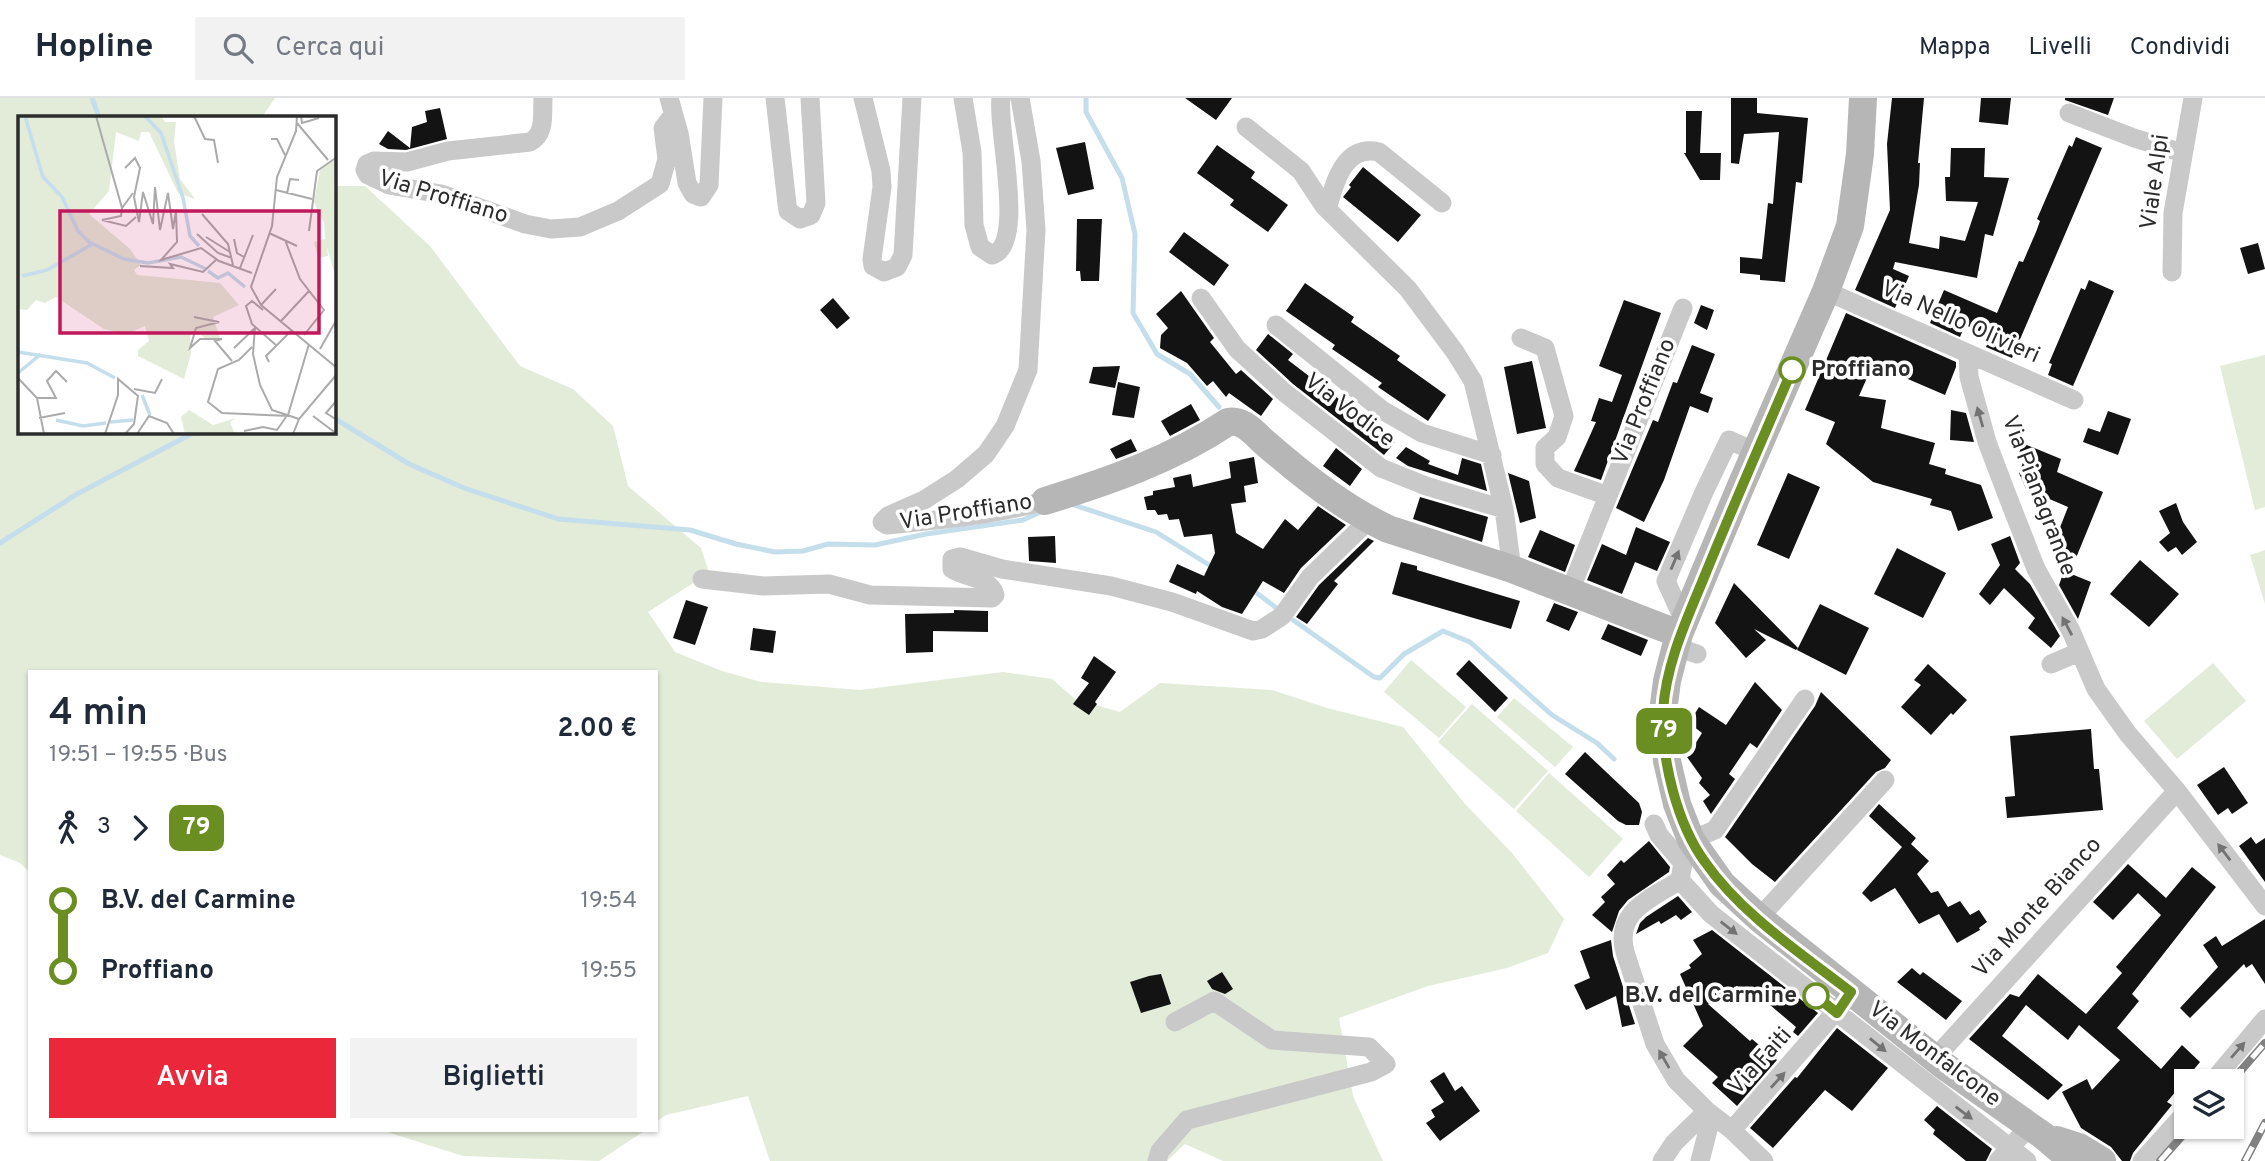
<!DOCTYPE html>
<html lang="it">
<head>
<meta charset="utf-8">
<style>
  :root { --surface:#fff; --page:#f2f2f3; --text:#1f2937; --muted:#747a83; --line:#e0e1e3; --accent:#eb273b }
  body { margin:0; font-family:Overpass,sans-serif; background:var(--page); color:var(--text); height:100vh; display:flex; flex-direction:column; font-size:26px; white-space:nowrap }
  * { box-sizing:border-box; margin:0 }
  p { font-size:23px; color:var(--muted) }
  .icon { flex:none; width:38px; height:38px; fill:none; stroke:currentColor; stroke-width:2; stroke-linecap:round; stroke-linejoin:round }
  .map { position:relative; flex:1; overflow:hidden }
  .side { position:absolute; left:28px; top:572px; width:630px; height:462px; display:flex; flex-direction:column; background:var(--surface); border-radius:0px; box-shadow:0 2px 5px #0004 }
  .side>* { flex:none }
  .badge { padding:0 14px; border-radius:10px; font-size:24px; line-height:46px }
  .controls { position:absolute; left:2174px; top:971px; display:grid; gap:14px }
  .controls a { display:grid; place-items:center; width:70px; height:70px; border-radius:0px; background:var(--surface); box-shadow:0 2px 5px #0004; font-size:35px }
  .map>.badge { position:absolute; translate:-50% -50%; box-shadow:0 0 0 4px #fff }
  .legs { display:flex; align-items:center; gap:10px; height:77px; padding:0 21px; font-size:23px }
  .legs p { margin-inline-start:auto }
  .overview { display:flex; align-items:center; justify-content:space-between; height:119px; padding:0 21px }
  h1 { font-size:38px; font-weight:600; line-height:52px }
  .action { display:flex; gap:14px; margin-top:auto; padding:14px 21px }
  .action a { flex:1; height:80px; border-radius:0px; background:var(--accent); color:#fff; font-size:28px; font-weight:600; line-height:80px; text-align:center }
  .action a+a { background:var(--page); color:var(--text) }
  ul { padding:0 21px; list-style:none }
  li { display:flex; align-items:center; gap:24px; height:70px; font-size:26px }
  li i { display:grid; place-items:center; width:10px; height:100%; margin:0 9px; background:currentColor }
  li i::after { content:''; width:18px; height:18px; margin:-9px; border:5px solid; border-radius:50%; background:var(--surface) }
  li p { margin-inline-start:auto }
  li:first-child i { background:linear-gradient(#0000 50%,currentColor 0) }
  li:last-child i { background:linear-gradient(currentColor 50%,#0000 0) }
  header { display:flex; align-items:center; gap:42px; box-sizing:border-box; height:98px; padding:0 35px; background:var(--surface); border-bottom:2px solid var(--line) }
  header strong { font-size:33px }
  nav { display:flex; gap:38px; margin-inline-start:auto; font-size:24px }
  .search { width:490px; height:63px; background:var(--page); display:flex; align-items:center; gap:18px; box-sizing:border-box; padding:0 24px; border-radius:0px; color:var(--muted); font-size:26px }
  .map>svg:first-child { display:block }
</style>
</head>
<body>
<header>
<strong>Hopline</strong>
<div class="search"><svg class="icon" aria-label="search" viewBox="0 0 24 24"><circle cx="10" cy="10" r="6"/><path d="M15 15l6 6"/></svg>Cerca qui</div>
<nav><a>Mappa</a><a>Livelli</a><a>Condividi</a></nav>
</header>
<div class="map">
<svg width="2265" height="1063" viewBox="0 0 2265 1063">
  <rect width="100%" height="100%" fill="#fff"/>
  <path fill="#e3ebd9" d="M0,0H275L262,19H19V334H334V88H365L430,148L520,268L573,291L613,328L628,388L701,450L709,475L648,514L675,554L722,573L761,584L860,592L1003,574L1052,581L1075,601L1120,614L1160,585L1272,592L1327,610L1403,629L1465,706L1512,755L1564,821L1548,855L1507,870L1428,888L1339,920L1353,998L1383,1063H1223L1185,1046L1167,1063H770L748,998L666,1017L656,1024V574H30V774L20,765L0,757Z
    M2265,257V409L2255,412L2220,268Z
    M2265,452V506L2250,457Z
    M1411,562L1466,609L1439,640L1384,594Z
    M2213,565L2246,603L2177,661L2144,623Z
    M1514,600L1573,649L1555,669L1497,619Z
    M1472,606L1548,673L1514,711L1438,644Z
    M1549,675L1623,741L1589,779L1516,713Z
    M384,1033H644L599,1063L463,1058Z"/>
  <g fill="none" stroke-linecap="round" stroke-linejoin="round">
    <path stroke="#c4deec" stroke-width="5" d="M92,0L99,19
      M1086,0V14L1122,80L1135,136L1133,215L1157,256L1190,276L1219,309
      M334,320L409,366L464,390L558,421L690,432L736,446L775,454L803,453L828,446L875,447L926,436L1023,422L1045,412
      M1071,406L1156,434L1214,470
      M0,445L77,396L195,334
      M1250,490L1279,512
      M1293,522L1374,579L1380,580L1404,556L1443,533L1470,544L1552,617L1597,645L1614,661"/>
  </g>
  <path fill="#131313" d="M1185,0H1232L1216,22Z
    M1731,0H1757V15L1808,20L1802,85L1796,84L1785,184L1760,182V177L1740,175V159L1762,161L1768,105L1773,106L1779,34L1744,36L1739,66L1731,65Z
    M1892,0H1924L1918,65H1920L1919,87L1909,145L1939,151L1940,138L1965,143L1978,104L1946,103L1945,79H1950L1951,50H1985L1984,79L2009,80L1993,138L1985,136L1977,180L1895,164L1893,171L1909,178L1895,210L1855,192L1890,112L1887,46Z
    M1981,0H2011L2008,27L1979,24Z
    M2065,0H2114L2108,17L2065,2Z
    M440,10L447,41L406,52L388,51L379,46L388,33L410,50L412,29L427,24L425,13Z
    M1686,13H1702L1700,55H1721L1720,82H1700L1684,55H1686Z
    M2076,39L2102,50L2012,260L1986,249L1991,238L1965,227L1960,239L1930,225L1944,192L1997,215L2019,163L2023,164L2036,134L2040,123L2037,121L2069,47L2072,49Z
    M1085,44L1094,91L1068,97L1056,50Z
    M1217,47L1255,74L1251,80L1288,107L1268,134L1230,107L1234,102L1197,75Z
    M1363,69L1421,117L1398,144L1343,99L1351,89L1349,87Z
    M1077,121H1102L1099,183H1081L1080,173H1076Z
    M1184,134L1229,167L1214,188L1169,154Z
    M2258,145L2265,171L2248,176L2240,150Z
    M2089,182L2114,193L2073,288L2048,277L2052,266L2049,265L2081,190L2085,192Z
    M1305,185L1354,219L1351,224L1400,258L1397,262L1446,297L1428,323L1378,289L1382,285L1332,251L1335,247L1286,213Z
    M1181,193L1214,240L1210,244L1236,276L1241,272L1273,301L1261,318L1229,295L1226,299L1213,283L1207,288L1187,265L1160,250L1161,237L1168,230L1156,216Z
    M833,200L850,220L837,231L820,212Z
    M1624,202L1661,215L1601,382L1574,373L1596,324L1591,323L1599,300L1612,304L1622,277L1599,268Z
    M1701,207L1714,212L1707,232L1694,225Z
    M1846,215L1956,264V269L1945,297L1873,266L1859,298L1886,302L1881,330L1935,345L1929,366L1946,371L1945,376L1981,387L1993,420L1958,433L1951,413L1930,407L1932,401L1873,384L1826,346L1835,324L1805,312Z
    M1268,236L1293,256L1288,262L1395,344L1384,357L1293,286L1256,252Z
    M1692,247L1715,256L1700,295L1713,300L1708,315L1690,308L1664,382L1644,424L1616,410L1653,322L1658,324L1673,284L1677,285Z
    M1532,263L1546,330L1517,336L1504,269Z
    M1120,268L1115,290L1089,285L1093,269Z
    M1118,284L1140,289L1134,320L1112,317Z
    M1191,306L1200,322L1170,338L1161,323Z
    M1951,312L1966,315L1974,344L1950,342Z
    M2108,313L2131,321L2118,357L2083,344L2088,330L2100,334Z
    M1131,341L1137,353L1116,361L1110,351Z
    M2022,345L2061,361L2057,374L2103,394L2076,460L2052,450L2068,409L2026,391L2019,375L2024,362L2018,359Z
    M1406,349L1430,363L1428,366L1458,377L1462,360L1481,366L1487,393L1408,368L1396,360Z
    M1336,350L1362,371L1350,388L1323,368Z
    M1254,359L1258,385L1244,388L1246,404L1231,406L1236,435L1263,451L1285,421L1298,432L1318,408L1346,427L1301,470L1284,495L1263,483L1242,516L1222,509L1197,493L1196,496L1169,484L1177,466L1204,478L1215,455L1212,436L1184,439L1179,421L1169,422L1167,416L1158,417L1155,412H1147L1144,399L1153,397V393L1175,389L1173,380L1191,376L1193,389L1231,380L1229,364Z
    M1508,375L1529,383L1536,420L1520,425Z
    M1788,375L1820,389L1789,461L1757,447Z
    M1420,399L1488,419L1482,444L1413,421Z
    M2176,405L2183,424L2197,444L2182,457L2176,449L2168,454L2159,444L2170,435L2159,413Z
    M1636,429L1670,444L1657,473L1635,464L1622,496L1587,482L1602,446L1626,457Z
    M1540,432L1575,447L1565,474L1528,459Z
    M1055,438L1056,465L1029,463L1028,439Z
    M2010,438L2020,465L2015,471L2030,486L2060,538L2051,550L2028,530L2035,520L2004,490L1990,507L1979,496L2000,467L1991,446Z
    M1368,440L1374,443L1334,483L1338,486L1307,526L1296,519L1319,487Z
    M1897,450L1946,475L1923,520L1874,496Z
    M2140,462L2179,496L2149,529L2110,496Z
    M1401,464L1417,468V472L1520,503L1511,531L1392,496Z
    M2064,473L2091,484L2078,521L2059,487Z
    M1734,485L1798,550L1796,552L1754,531L1766,542L1746,560L1715,525Z
    M686,502L708,509L695,547L673,540Z
    M1554,505L1578,514L1569,533L1546,523Z
    M1820,506L1869,530L1846,577L1797,552Z
    M954,512L988,513V534L933,533V554L906,555L905,516L954,515Z
    M1608,526L1648,542L1641,558L1601,541Z
    M753,530L776,533L773,555L750,552Z
    M1094,558L1116,574L1095,604L1097,606L1089,617L1073,606L1089,585L1081,580Z
    M1469,562L1508,600L1495,614L1456,576Z
    M1928,566L1967,602L1953,617L1951,615L1931,637L1901,609L1921,587L1914,582Z
    M1755,584L1782,612L1757,650L1750,645L1729,676L1735,681L1711,716L1703,703L1710,697L1699,685L1702,680L1687,659L1702,635L1689,625L1699,609L1726,627Z
    M1821,594L1891,662L1885,670L1876,674L1775,784L1752,766L1725,739L1815,608Z
    M2091,631L2094,671H2099L2103,712L2007,720L2005,699L2015,698L2010,638Z
    M1585,654L1639,705L1642,714L1639,727H1626L1618,723L1565,676Z
    M2224,669L2248,705L2232,716L2228,710L2218,717L2197,687Z
    M1879,706L1916,740L1911,746L1929,763L1917,776L1931,795L1938,793L1948,809L1960,803L1970,817L1979,812L1987,824L1979,830L1980,832L1957,845L1939,816L1919,826L1895,790L1871,804L1862,795L1902,749L1869,718Z
    M2251,739L2256,746L2265,740V784L2239,748Z
    M1649,743L1670,769L1669,774L1628,802L1619,813L1612,834L1592,817L1605,804L1601,799L1615,786L1607,777L1621,762L1624,765Z
    M2128,766L2166,800L2192,769L2216,789L2132,896L2139,903L2117,930L2161,971L2182,947L2200,964L2167,1004L2172,1007L2133,1055L2130,1063H2122L2111,1049L2081,1030L2062,994L2087,981L2092,992L2120,962L2079,927L2068,942L2026,907L2002,938L2063,987L2048,1002L1969,941L2010,896L2019,899L2038,876L2086,916L2122,875L2116,869L2161,817L2138,795L2113,822L2093,804Z
    M1678,798L1692,814L1681,822L1676,817L1661,826L1659,823L1636,836L1640,825L1646,819Z
    M2265,821V886L2252,866L2246,870L2244,866L2190,920L2180,910L2218,869L2203,847L2216,838L2222,848Z
    M1712,832L1818,915L1798,938L1793,934L1796,929L1749,889L1744,894L1737,888L1708,906L1750,943L1752,941L1777,962L1737,1008L1712,985L1718,979L1683,948L1703,928L1680,876L1691,870L1689,867L1702,856L1693,842Z
    M1611,842L1613,858L1635,926L1622,929L1616,898L1586,912L1574,887L1590,880L1580,853Z
    M1912,870L1920,877L1923,874L1962,903L1946,922L1897,884Z
    M1222,874L1233,891L1225,896L1212,891L1207,883Z
    M1161,876L1171,906L1141,915L1130,884L1149,878Z
    M1837,930L1888,970L1852,1013L1825,992L1773,1050L1750,1030L1795,979L1797,980Z
    M1444,974L1455,993L1462,988L1480,1013L1440,1043L1426,1025L1435,1019L1431,1012L1444,1004L1430,983Z
    M1937,1008L1992,1051L1986,1063H1966L1933,1036L1935,1032L1924,1022Z"/>
  <g fill="none" stroke-linecap="round" stroke-linejoin="round">
    <path stroke="#c9c9c9" stroke-width="19" d="M543,0C542,16 546,36 530,44L448,53L407,64L374,63L367,66L365,72L368,77L389,87L441,96L525,126L551,131L580,129L618,113L660,86L667,61L663,30L673,17
      M669,0L679,35L687,85L693,96L701,99L709,87L713,0
      M775,0L787,106L788,113L800,121L811,117L816,105L810,0
      M863,0L881,73L882,89L872,161L873,168L884,174L897,169L903,157L912,0
      M963,0L972,54L974,127L980,149L992,157C1027,147 996,28 1001,0
      M1020,0L1031,63L1036,132L1028,272L1005,328L986,356L957,381L924,402L888,418L882,424L887,427C940,422 993,417 1045,403
      M2069,15L2134,40L2183,55
      M1246,29L1301,73L1324,108L1408,191L1455,254L1473,283L1504,411L1512,471
      M1327,111C1335,84 1344,46 1379,54L1442,105
      M2172,174L2173,115L2193,0
      M1826,193L2074,302
      M1201,200L1237,251L1285,295L1381,370L1426,388L1504,411
      M1276,227L1382,312L1422,335L1492,357
      M1521,240L1545,250L1564,318L1557,339L1545,350V366L1558,380L1608,398
      M1968,256L1969,279L1987,344L2009,402L2036,471L2071,533L2096,591L2128,636L2177,693L2265,808
      M702,481L763,488L829,486L870,497L992,500L995,497C990,479 965,480 952,471V461L960,459L1002,471L1111,488L1172,504L1253,533L1262,531L1282,518L1310,479L1369,422
      M1570,493L1683,210
      M1685,525L1666,483L1704,394L1729,342L1756,354
      M1676,549L1697,556
      M2051,566L2079,554
      M1654,726L1659,737L1683,765L1680,782
      M1691,742L1715,732L1805,601
      M1680,782L1711,816L2027,1063
      M1680,782C1651,801 1614,813 1625,854L1655,946L1676,982L1707,1013L1732,1032L1764,1063
      M1759,820L1885,682
      M1935,960L2177,693
      M2212,984L2265,921
      M1732,1032L1844,904
      M1157,1063L1160,1053L1187,1022L1371,974L1386,966L1369,949L1272,942L1214,903L1175,924
      M1662,1063L1674,1045L1707,1013
      M1700,1063L1708,1032L1707,1013
      M1998,1063L2029,1029
      M2142,1063L2186,1014"/>
    <path stroke="#b6b6b6" stroke-width="28" d="M1863,0L1860,56L1850,128L1826,193L1740,390L1679,536L1667,583L1663,614L1667,663L1677,706L1691,742L1722,786L1759,820L1943,967L2045,1039L2073,1063
      M1045,403C1109,383 1171,362 1228,324C1243,321 1254,335 1264,344C1302,377 1342,409 1388,431L1512,471L1679,536
      M2057,1042L2079,1049L2102,1063"/>
    <defs>
      <path id="rail" d="M2231,984L2265,945
        M2160,1063L2190,1029
        M2245,1063L2265,1025"/>
    </defs>
    <use href="#rail" stroke="#818181" stroke-width="8"/>
    <use href="#rail" stroke="#fff" stroke-width="5" stroke-dasharray="16" stroke-linecap="butt"/>
  </g>
  <defs><path id="oneway-solid" d="M-6-.8H1V-3.2L6.5 0L1 3.2V.8H-6Z" transform="scale(1.75)"/></defs>
  <g fill="#737373">
    <use href="#oneway-solid" transform="translate(1980 319) rotate(-106)"/>
    <use href="#oneway-solid" transform="translate(1675 462) rotate(-67)"/>
    <use href="#oneway-solid" transform="translate(2067 528) rotate(-118)"/>
    <use href="#oneway-solid" transform="translate(2224 754) rotate(-127)"/>
    <use href="#oneway-solid" transform="translate(1729 830) rotate(38)"/>
    <use href="#oneway-solid" transform="translate(1878 947) rotate(39)"/>
    <use href="#oneway-solid" transform="translate(2238 952) rotate(-49)"/>
    <use href="#oneway-solid" transform="translate(1664 961) rotate(-120)"/>
    <use href="#oneway-solid" transform="translate(1778 982) rotate(-48)"/>
    <use href="#oneway-solid" transform="translate(1964 1015) rotate(37)"/>
  </g>
  <g fill="none" stroke-linecap="round" stroke-linejoin="round">
    <defs>
      <path id="line-1" d="M1792,272C1763,340 1733,408 1705,477C1687,521 1666,565 1663,613C1661,661 1677,726 1705,764C1742,817 1801,855 1851,894L1837,915L1816,898"/>
    </defs>
    <use href="#line-1" stroke="#fff" stroke-width="16"/>
    <use href="#line-1" stroke="#6b8e23" stroke-width="10"/>
  </g>
  <g fill="#fff" stroke="#6b8e23" stroke-width="3.5">
    <circle cx="1792" cy="272" r="12"/>
    <circle cx="1816" cy="898" r="12"/>
  </g>
  <g text-anchor="middle" dominant-baseline="central" stroke-width="7" stroke-linejoin="round" paint-order="stroke">
    <g font-size="23" fill="#2c2c2c" stroke="#fff">
      <text transform="translate(2156 84) rotate(-82)">Viale Alpi</text>
      <text transform="translate(443 100) rotate(17)">Via Proffiano</text>
      <text transform="translate(1960 225) rotate(24)">Via Nello Olivieri</text>
      <text transform="translate(1645 304) rotate(-68)">Via Proffiano</text>
      <text transform="translate(1349 313) rotate(37)">Via Vodice</text>
      <text transform="translate(2038 398) rotate(69)">Via Pianagrande</text>
      <text transform="translate(966 415) rotate(-9)">Via Proffiano</text>
      <text transform="translate(2038 810) rotate(-48)">Via Monte Bianco</text>
      <text transform="translate(1934 957) rotate(37)">Via Monfalcone</text>
      <text transform="translate(1761 964) rotate(-48)">Via Faiti</text>
    </g>
    <g font-size="23" font-weight="bold" fill="#2c2c2c" stroke="#fff" text-anchor="start">
      <text x="1811" y="272">Proffiano</text>
      <text x="1797" y="898" text-anchor="end">B.V. del Carmine</text>
    </g>
  </g>
  <g transform="translate(18 18)">
    <rect width="318" height="318" fill="#fff"/>
    <path d="M0,0H143L147,6H158L156,26L162,63L177,83L160,77L131,16H123L121,25L98,16L91,75L71,98L112,133L123,149L116,154L119,159L202,167L221,189L195,201L202,222H187L178,215L172,220L173,237L166,263L120,240V234L131,225L127,210L109,218L86,213L38,181L27,187L18,184L9,194L0,193ZM318,43L316,72L318,163L309,131L310,140L300,142L296,126L307,123L306,107L296,86L302,54ZM171,294L195,309L218,302L212,306L217,318H167L163,301Z" fill="#e3ebd9"/>
    <path fill="none" stroke="#c4deec" stroke-width="3.5" d="M7,0L25,61L44,81L60,115L71,126L106,143L130,147L163,141L188,153M127,0L143,17L165,82L172,120L181,130M190,155L200,162L210,157L227,171M4,160L29,154L73,129M0,236L69,247L97,262M0,257L23,238M124,279L132,299M38,304L65,310L88,307M92,306L115,304"/>
    <path fill="none" stroke="#ababab" stroke-width="2" d="M78,0L104,92L115,77M176,0L187,23L196,24L200,47M279,0L278,15L259,61L254,110L233,171L243,189L319,252M283,0L284,7L301,2M279,7L310,44M253,23H259L267,39M107,52L117,42L122,52L116,81L121,106L125,76L135,108L137,71L142,114L150,77L155,113L158,95L159,126L143,144L183,132L201,145L234,157M258,74L294,83M269,78L272,63L281,64M104,92L103,100L84,104L108,110L118,101M184,98L210,128L215,149M291,115L299,55L319,41M251,117L279,130M179,118L200,137L214,142M188,121L212,136M216,123L219,137L226,141M267,124L282,163L306,194L286,219M122,150L155,152L152,148L185,156L199,143M222,152L235,119M243,189L258,173M245,194L234,185L228,190L234,208L259,230M176,201L201,206L178,212L172,232L182,223H204L197,225L214,245M263,205L291,175M237,211L235,238L242,269L254,294L281,303M234,231L221,244L200,253L190,286L204,297L271,300M216,232L237,212M302,233L319,203M251,246L248,240L274,214M0,262L19,282L26,318M116,273L137,277L144,263M19,282H38L29,265L38,255L49,266M319,284L308,297L319,304M270,299L291,228M295,300L319,318M21,302L47,297M226,315L245,311L259,314L268,301M87,318L100,279V263L120,280L116,308L107,318M119,318L131,300L149,307L156,318M275,318L281,303L319,258"/>
    <path fill="#c2185b" fill-opacity="0.15" stroke="#c2185b" stroke-width="3.5" d="M42,95H301V217H42Z"/>
    <rect width="318" height="318" fill="none" stroke="#2c2c2c" stroke-width="3.5"/>
  </g>
</svg>
<div class="controls">
<a><svg class="icon" aria-label="layers" viewBox="0 0 24 24"><path d="M12 4l9 5-9 5-9-5zM3 14l9 5 9-5"/></svg></a>
</div>
<b class="badge" style="left:1664px;top:633px;background:#6b8e23;color:#fff">79</b>
<section class="side">
<div class="overview"><div><h1>4 min</h1><p>19:51 – 19:55 · Bus</p></div><b>2.00 €</b></div>
<div class="legs"><svg class="icon" aria-label="walk" viewBox="0 0 24 24"><circle cx="13" cy="4" r="2"/><path d="M13 8l-2 6 4 7M11 14l-3 7M7 12l3-4h3l4 4"/></svg>3<svg class="icon" aria-label="forward" viewBox="0 0 24 24"><path d="M9 5l7 7-7 7"/></svg><b class="badge" style="background:#6b8e23;color:#fff">79</b></div>
<ul>
<li><i style="color:#6b8e23"></i><b>B.V. del Carmine</b><p>19:54</p></li>
<li><i style="color:#6b8e23"></i><b>Proffiano</b><p>19:55</p></li>
</ul>
<div class="action"><a>Avvia</a><a>Biglietti</a></div>
</section>
</div>
</body>
</html>
